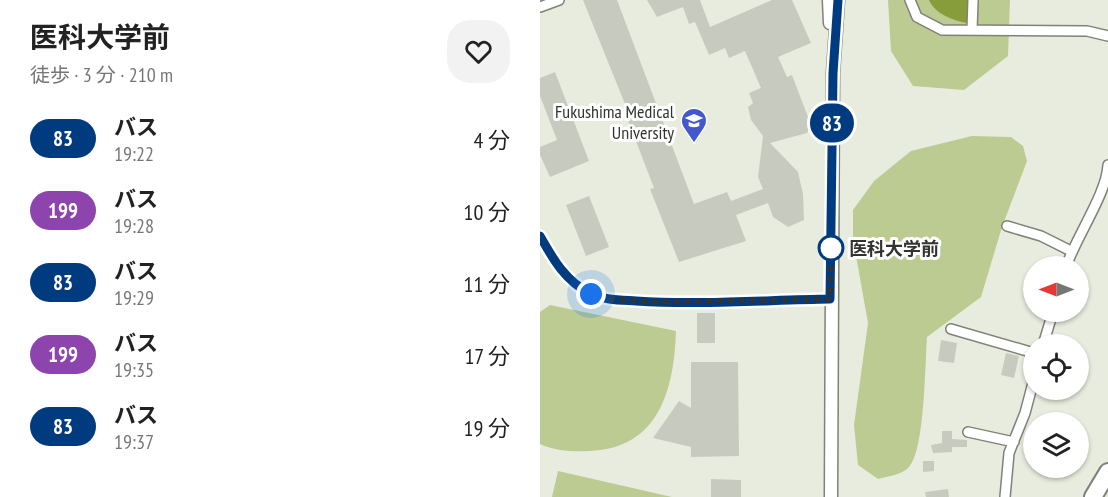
<!DOCTYPE html>
<html lang="ja">
<head>
<meta charset="utf-8">
<style>
  :root { --surface:#fff; --page:#f2f2f2; --text:#222; --muted:#767676 }
  body { margin:0; font-family:"PT Sans Narrow","Noto Sans JP",sans-serif; background:var(--page); color:var(--text); height:100vh; display:flex; flex-direction:column; font-size:22px; white-space:nowrap }
  * { box-sizing:border-box; margin:0 }
  p { font-size:20px; color:var(--muted) }
  .icon { flex:none; width:33px; height:33px; fill:none; stroke:currentColor; stroke-width:2; stroke-linecap:round; stroke-linejoin:round }
  .map { position:relative; flex:1; overflow:hidden }
  .drawer { display:flex; flex-direction:column; background:var(--surface); width:540px }
  .drawer>* { flex:none }
  .badge { padding:0 12px; border-radius:20px; font-size:21px; line-height:39px }
  .needle { width:39px; rotate:270deg }
  .fabs { position:absolute; left:483px; top:256px; display:grid; gap:12px }
  .fabs a { display:grid; place-items:center; width:66px; height:66px; border-radius:50%; background:var(--surface); box-shadow:0 2px 4px #0004; font-size:30px }
  .you { position:absolute; width:30px; height:30px; margin:-15px; border:4px solid #fff; border-radius:50%; background:#1a73e8; box-shadow:0 0 0 9px #1a73e833 }
  .map>.badge { position:absolute; translate:-50% -50%; box-shadow:0 0 0 3px #fff }
  .round { display:grid; place-items:center; flex:none; width:63px; height:63px; border-radius:24px; background:var(--page) }
  .overview { display:flex; align-items:center; justify-content:space-between; height:102px; padding:0 30px }
  h1 { font-size:28px; font-weight:700; line-height:45px }
  ul { padding:0; list-style:none }
  li { display:flex; align-items:center; gap:18px; height:72px; padding:0 30px }
  li div { flex:1 }
  li b { display:block; font-size:22px }
  li em { font-style:normal }
  li .badge { min-width:66px; font-weight:700; text-align:center }
  main { display:flex; flex:1; min-height:0 }
  .map>svg:first-child { display:block }
</style>
</head>
<body>
<main>
<section class="drawer">
<div class="overview"><div><h1>医科大学前</h1><p>徒歩 · 3 分 · 210 m</p></div><a class="round"><svg class="icon" aria-label="heart" viewBox="0 0 24 24"><path d="M12 20l-8-8c-3-5 5-10 8-4 3-6 11-1 8 4z"/></svg></a></div>
<ul>
<li><span class="badge" style="background:#003b80;color:#fff">83</span><div><b>バス</b><p>19:22</p></div><em>4 分</em></li>
<li><span class="badge" style="background:#8e44ad;color:#fff">199</span><div><b>バス</b><p>19:28</p></div><em>10 分</em></li>
<li><span class="badge" style="background:#003b80;color:#fff">83</span><div><b>バス</b><p>19:29</p></div><em>11 分</em></li>
<li><span class="badge" style="background:#8e44ad;color:#fff">199</span><div><b>バス</b><p>19:35</p></div><em>17 分</em></li>
<li><span class="badge" style="background:#003b80;color:#fff">83</span><div><b>バス</b><p>19:37</p></div><em>19 分</em></li>
</ul>
</section>
<div class="map">
<svg width="568" height="497" viewBox="0 0 568 497">
  <rect width="100%" height="100%" fill="#e8ecdf"/>
  <path fill="#bccb91" d="M348,0H470L468,56L424,90L373,86L351,51Z
    M432,136L471,137L483,146L487,161L462,227L441,297L387,337C385,364 385,450 369,467C362,475 348,476 338,479L318,465L314,425L328,323L313,239V210L334,181L371,151Z
    M10,305L136,331C134,390 119,448 50,451C33,452 15,451 0,444V312Z
    M18,471L132,497H12Z"/>
  <path fill="#879c3a" d="M389,0H428L427,23C414,21 395,14 389,0Z"/>
  <path fill="#c7cbbf" d="M43,0H77L154,204L187,192L191,201L223,189L218,177L223,136L211,120L208,107L213,103L209,93L221,88L205,51L189,58L185,48L169,55L155,22L149,24L143,7L117,17L107,0H160L170,27L232,0H252L271,43L238,57L247,77L252,75L271,125L267,133L230,143L258,172L263,194L264,220L248,227L233,217L228,203L196,215L206,241L139,262L110,189L114,188L84,110L87,109Z
    M15,72L49,161L10,177L0,155V147L17,140L0,96V78Z
    M49,196L69,247L46,256L26,205Z
    M157,313H175V343H157Z
    M401,340L417,343L414,363L398,361Z
    M466,353L479,356L474,378L461,375Z
    M151,362H198L199,456L151,457V447L113,438L139,401L151,408Z
    M402,431H412V439L427,440V447H412V452L393,453L391,445L402,443Z
    M383,461H394V471L383,472Z
    M171,479L201,480V497H171Z
    M408,489L409,497H386L385,492Z"/>
  <g fill="none" stroke-linecap="round" stroke-linejoin="round">
    <defs>
      <path id="minor" d="M370,0L377,17L402,30L547,31L568,36
        M0,7L19,0
        M432,30L433,0
        M467,226L501,236L531,251
        M0,236C13,259 26,282 51,294C64,300 81,300 96,301C160,305 226,300 290,299
        M526,267C536,237 567,193 568,165
        M411,329L494,353
        M503,345L513,312
        M428,432L474,442
        M465,497L469,453L485,413L494,379"/>
      <path id="tertiary" d="M289,0L290,23
        M291,497L293,73L298,0"/>
      <path id="trunk" d="M553,497L568,472"/>
    </defs>
    <use href="#minor" stroke="#7f8277" stroke-width="12"/>
    <use href="#tertiary" stroke="#7f8277" stroke-width="15"/>
    <use href="#trunk" stroke="#7f8277" stroke-width="20"/>
    <use href="#minor" stroke="#fff" stroke-width="9"/>
    <use href="#tertiary" stroke="#fff" stroke-width="12"/>
    <use href="#trunk" stroke="#fff" stroke-width="16"/>
  </g>
  <g fill="none" stroke-linecap="round" stroke-linejoin="round">
    <defs>
      <path id="line" d="M0,236C13,259 25,281 51,294C64,300 81,300 96,301C160,305 226,300 290,299L293,73L298,0"/>
    </defs>
    <use href="#line" stroke="#fff" stroke-width="14"/>
    <use href="#line" stroke="#003b80" stroke-width="9"/>
    <path stroke="#33342f" stroke-width="6" stroke-dasharray="0 10.8" d="M51,294L71,299L117,302L290,299L291,248"/>
  </g>
  <defs>
    <symbol id="university-pin" viewBox="-11 -11 22 30"><path d="M0 17L-7.5 6A9.5 9.5 0 1 1 7.5 6Z" fill="#4258cc" stroke="#fff"/><path d="M0-5L7-2L0 1L-7-2ZM-4 1L0 2.5L4 1V4Q0 6-4 4Z" fill="#fff"/></symbol>
  </defs>
  <g fill-rule="evenodd">
    <use href="#university-pin" x="139" y="106" width="30" height="40"/>
  </g>
  <circle fill="#fff" stroke="#003b80" stroke-width="3" cx="291" cy="248" r="12"/>
  <g text-anchor="middle" dominant-baseline="central" stroke-width="6" stroke-linejoin="round" paint-order="stroke">
    <g font-size="18" fill="#33342f" stroke="#fff" text-anchor="end">
      <text x="134" y="111">Fukushima Medical<tspan x="134" dy="21">University</tspan></text>
    </g>
    <g font-size="18" font-weight="bold" fill="#33342f" stroke="#fff" text-anchor="start">
      <text x="309" y="248">医科大学前</text>
    </g>
  </g>
</svg>
<div class="fabs">
<a><svg class="needle" viewBox="-14 -14 28 28"><path d="M0-13l5 13h-10z" fill="#e53935"/><path d="M0 13l5-13h-10z" fill="#767676"/></svg></a>
<a><svg class="icon" aria-label="locate" viewBox="0 0 24 24"><circle cx="12" cy="12" r="6"/><path d="M12 2v4M12 18v4M2 12h4M18 12h4"/></svg></a>
<a><svg class="icon" aria-label="layers" viewBox="0 0 24 24"><path d="M12 4l9 5-9 5-9-5zM3 14l9 5 9-5"/></svg></a>
</div>
<div class="you" style="left:51px;top:294px"></div>
<b class="badge" style="left:292px;top:123px;background:#003b80;color:#fff">83</b>
</div>
</main>
</body>
</html>
